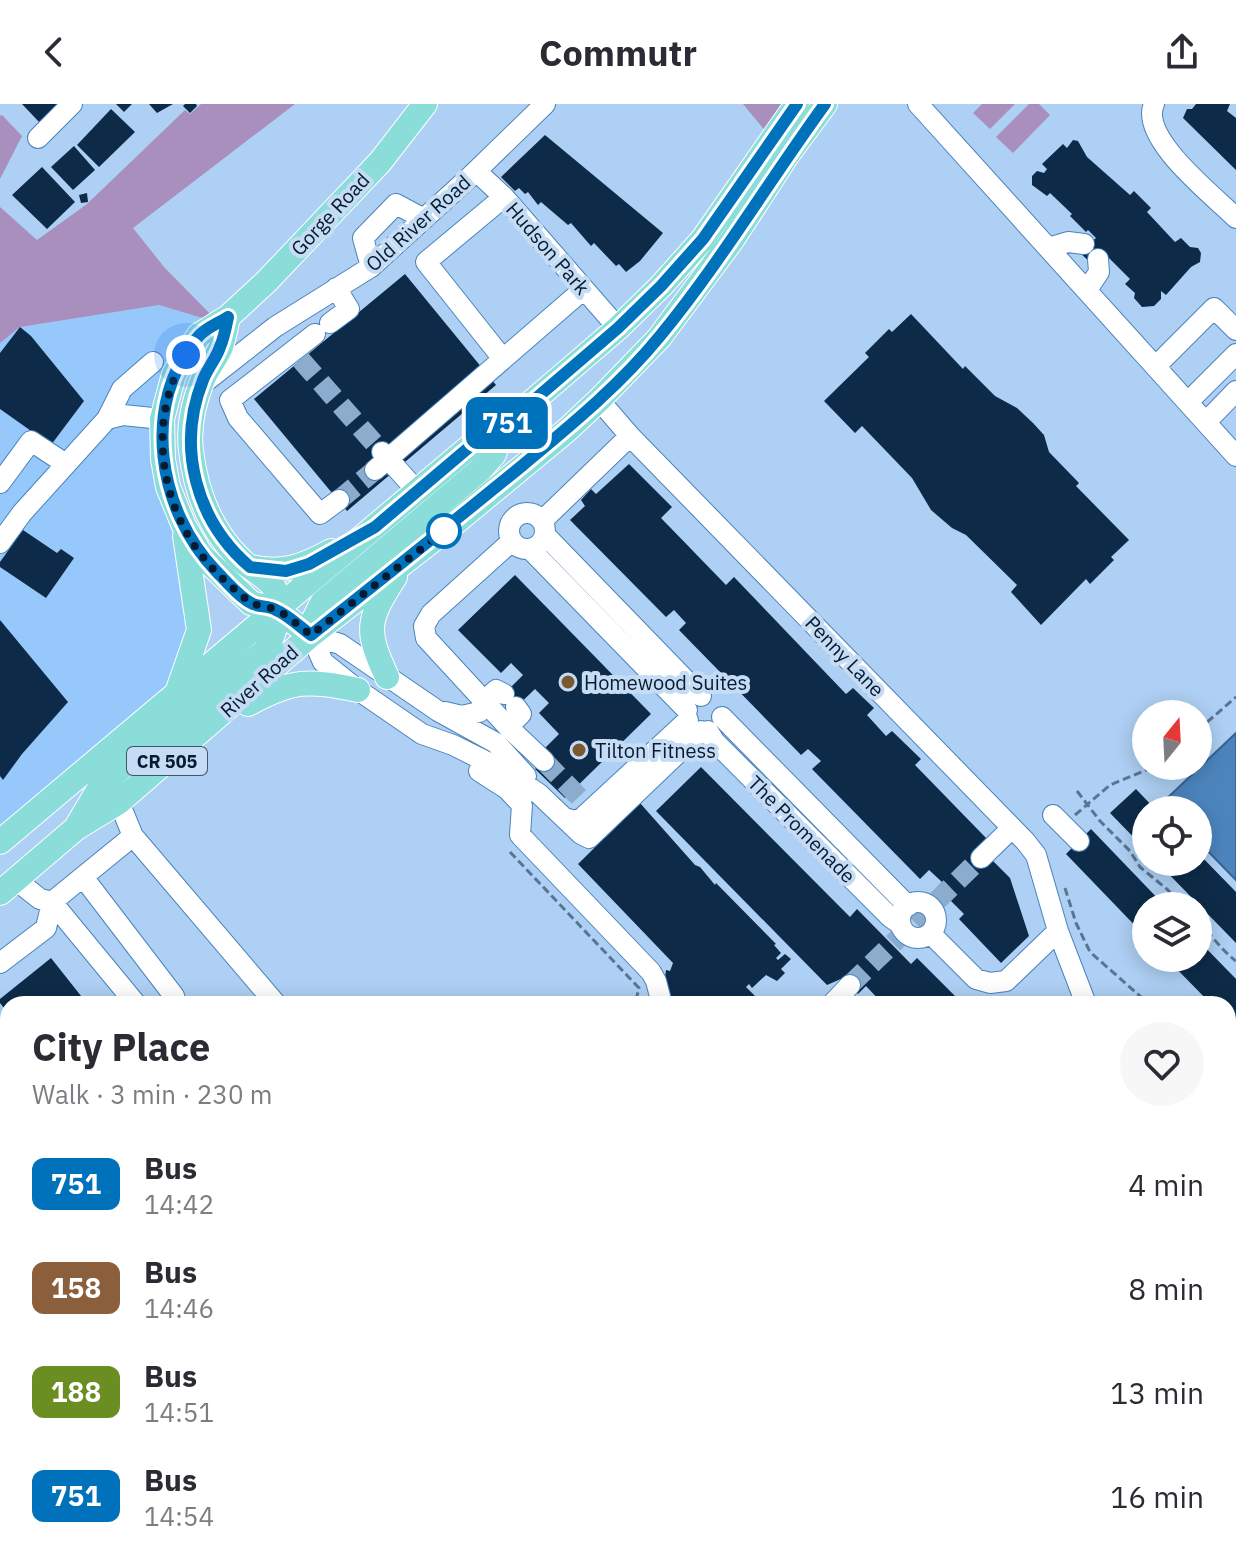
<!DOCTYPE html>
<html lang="en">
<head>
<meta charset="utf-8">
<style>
  :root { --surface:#fff; --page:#f7f7f7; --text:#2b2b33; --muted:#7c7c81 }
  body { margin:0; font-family:"IBM Plex Sans",sans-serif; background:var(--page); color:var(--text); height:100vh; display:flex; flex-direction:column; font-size:30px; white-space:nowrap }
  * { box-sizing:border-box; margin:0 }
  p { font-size:26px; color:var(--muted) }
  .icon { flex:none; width:44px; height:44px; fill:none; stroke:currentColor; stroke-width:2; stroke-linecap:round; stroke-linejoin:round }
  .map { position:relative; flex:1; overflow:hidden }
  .details { position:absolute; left:0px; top:892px; width:1236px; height:570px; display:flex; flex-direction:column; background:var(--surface); border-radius:24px 24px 0 0; box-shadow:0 4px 20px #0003 }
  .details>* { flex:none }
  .badge { padding:0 16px; border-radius:12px; font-size:28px; line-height:52px }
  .needle { width:52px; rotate:18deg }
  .controls { position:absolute; left:1132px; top:596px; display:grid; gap:16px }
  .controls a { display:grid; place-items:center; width:80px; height:80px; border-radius:50%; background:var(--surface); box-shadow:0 4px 20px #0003; font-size:40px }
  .you { position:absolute; width:40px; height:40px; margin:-20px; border:6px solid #fff; border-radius:50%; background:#1a73e8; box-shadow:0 0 0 12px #1a73e833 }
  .map>.badge { position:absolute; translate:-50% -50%; box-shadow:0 0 0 4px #fff }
  .round { display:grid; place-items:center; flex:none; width:84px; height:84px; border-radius:42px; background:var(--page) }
  .head { display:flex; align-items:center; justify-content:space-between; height:136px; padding:0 32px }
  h1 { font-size:38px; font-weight:700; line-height:60px }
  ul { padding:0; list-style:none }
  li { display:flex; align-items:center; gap:24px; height:104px; padding:0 32px }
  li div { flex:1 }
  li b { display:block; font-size:30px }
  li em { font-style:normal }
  li .badge { min-width:88px; font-weight:700; text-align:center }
  header { display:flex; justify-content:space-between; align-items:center; height:104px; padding:0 32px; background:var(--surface); font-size:36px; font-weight:700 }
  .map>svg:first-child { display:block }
</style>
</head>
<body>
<header><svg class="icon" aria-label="back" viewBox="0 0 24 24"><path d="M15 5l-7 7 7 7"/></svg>Commutr<svg class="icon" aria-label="share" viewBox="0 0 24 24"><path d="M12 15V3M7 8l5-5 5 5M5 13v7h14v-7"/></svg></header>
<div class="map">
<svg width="1236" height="1461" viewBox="0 0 1236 1461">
  <rect width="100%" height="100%" fill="#aed0f4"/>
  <path fill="#96c8fb" d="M159,201L219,219L199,231L162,316L199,526L178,587L0,734V239L20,223Z"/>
  <path fill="#a88fbd" d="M201,0H295L133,124L164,163L219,219L159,201L20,223L0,239V103L37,136L87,100L185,6L190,10Z
    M743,0H786L766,28Z
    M982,0H1015L990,25L973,9Z
    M1029,0H1039L1050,11L1013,49L996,33Z
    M2,11L22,32L0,75V12Z"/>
  <path fill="#4c85be" stroke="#376594" stroke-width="2" d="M1236,629V776L1198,737V706H1169L1162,699Z
    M1236,1029V1461H5L12,1454H702L709,1460L715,1454H1228V1038Z"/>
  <path fill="#0d2b48" d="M22,0H59L40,19Z
    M116,0H132L124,8Z
    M149,0H173L157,9Z
    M185,0H196L197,2L190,9L183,2Z
    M1196,0H1230L1227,7L1236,14V66L1183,14L1187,5H1192Z
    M111,5L135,28L99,63L77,41Z
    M545,31L663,129L640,157L626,168L619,160L616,162L594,139L591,142L571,119L568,121L541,98L538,101L528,88L525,90L519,84L515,87L501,73Z
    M1073,36L1078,37L1087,53L1130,91L1134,87L1151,104L1147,108L1175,138L1181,134L1190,143L1198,144L1201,149L1200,158L1191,163L1166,191L1161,187V195L1154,202L1142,203L1134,194L1135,189L1125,180L1130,175L1103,148L1091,159L1079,148L1096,134L1088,126L1086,128L1070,112L1072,110L1050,89L1047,92L1032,81V72L1037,67L1044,69L1047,65L1042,60L1063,40L1067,44Z
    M74,42L95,66L73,86L51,63Z
    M42,63L75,98L47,125L12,91Z
    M87,89L88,98L81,99L79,91Z
    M405,170L496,281L347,407L254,295Z
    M911,210L963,265L965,262L995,292L1017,304L1033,319L1044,331L1049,348L1079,379L1076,382L1129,436L1111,453L1114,456L1090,480L1086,475L1041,521L1011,488L1017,481L966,431L952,424L931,406L912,374L862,322L855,329L824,297L869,253L865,249L889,225L892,228Z
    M20,223L31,232L84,297L51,341L0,305V249Z
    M629,360L672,403L661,414L726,481L734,473L846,590L853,584L874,604L867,611L886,632L892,627L921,655L915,661L987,735L992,756L1010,774L1029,832L1001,859L959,815L964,810L937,783L942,778L929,766L920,775L812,665L821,657L808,645L801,651L679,526L686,519L674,506L666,513L570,416L585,402L581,396L591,385L596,390Z
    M23,426L57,449L61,445L74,454L46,494L0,463V458Z
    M515,471L651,610L565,694L535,665L544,657L545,644L559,630L539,609L549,599L535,585L511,608L499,595L523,571L511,559L501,569L458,526Z
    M0,516L68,598L22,650L3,676L0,672Z
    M701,663L850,813L857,805L911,860L917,854L963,900H883L866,882L858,890L843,874L827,881L656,707Z
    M1136,685L1156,706H1146V746L1110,709Z
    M640,699L695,761L700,763L715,781L716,779L776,840L774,841L781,849L776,854L778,856L785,850L791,855L781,865L785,869L777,877L766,871L752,884L749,880L746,883L763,900H669L665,874L666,866L670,867L673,859L578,760Z
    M1091,725L1165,802H1146V833L1066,750Z
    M1198,749L1236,788V839L1157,758H1198Z
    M1198,836L1236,875V926L1228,918V900H1211L1166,854H1198Z
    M51,854L85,897L82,900H8V909L0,899V895Z
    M0,981L5,990L0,1004Z
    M8,1058V1125L0,1115L3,1109L0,1106V1065Z
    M0,1288L8,1297V1384L0,1391Z"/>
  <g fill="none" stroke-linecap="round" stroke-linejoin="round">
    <path stroke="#8caccd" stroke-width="20" stroke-dasharray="20 10" stroke-linecap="butt" d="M301,256L382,348
      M339,396L375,366
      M544,657L612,727
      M850,881L981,754"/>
    <defs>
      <path id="minor" d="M918,0L1236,352
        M1154,0C1139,34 1213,91 1236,114
        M38,34L72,0
        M476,67L504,93L618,224
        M1048,144L1068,138L1084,140
        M371,163L363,134L396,100L424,115
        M1087,186L1099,168L1098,155
        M330,219L349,205L336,184
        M315,230L230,296L238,314L320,410L339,396
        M503,255L426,158L504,93
        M1156,262L1214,204L1236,226
        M205,278L275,223L371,163L472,71L545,0
        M599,296L630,332L1025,737L1036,751L1058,827L1086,900
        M1188,298L1236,250
        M107,315L122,285L153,258
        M1206,318L1236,287
        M382,348L417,387
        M375,366L584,185
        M0,379L31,337L66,360
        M509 427a18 18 0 1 1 36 0a18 18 0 1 1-36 0Z
        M542,417L630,332
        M545,431L701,592
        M512,437L431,510L424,522L426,534L508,623L544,657
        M0,439L22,409L107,315L123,311L162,315
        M530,445L687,606
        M311,531L323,558L358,586L422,630L453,641L509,669L539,690L581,730L589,734L701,627
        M311,531L340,540L438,607L496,639L526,672
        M445,608L462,612L479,608L484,597L496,586L504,590
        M722,613L908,802
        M508,623L521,610L516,603
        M708,627L715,638L890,813L900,820
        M479,667L507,685L522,701L520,731L651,868L656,877L662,900
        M119,698L133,732L276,900
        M1053,711L1079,737
        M565,714L574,717L582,714L688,616
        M981,754L1012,724
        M83,773L174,892L176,900
        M17,777L40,795L52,798L136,900
        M900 816a18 18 0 1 1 36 0a18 18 0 1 1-36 0Z
        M930,829L976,875L990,879L1006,877L1058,827
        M0,859L46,824L52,798L133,732
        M832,900L850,881
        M0,942L8,952
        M1228,973L1236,965
        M0,1030L8,1023
        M0,1136L8,1145
        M0,1224L8,1216"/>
      <path id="major" d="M250,463C281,470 303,463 331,447
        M311,531L276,506L251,499L201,451L184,422L168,383L163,355L162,315L174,270L199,231L228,213L266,178L380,58L425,0
        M311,531L312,519L322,499L480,366L494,350L505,321
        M387,573C365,526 367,516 395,473
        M179,583L199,526L185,432
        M248,600C294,575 307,576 358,586
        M77,722L99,685L128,657L265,547C274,533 282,505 276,488C272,475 250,465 241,456C210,426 196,389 191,347C188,323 194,297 203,275C208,264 216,254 221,243C224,233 226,223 228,213
        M0,738L473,340L505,321L618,224L661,182L703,135L797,0
        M0,789L75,725L119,698L311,531L457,417L567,326L599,296L659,234L732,136L788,50L825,0"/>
    </defs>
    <use href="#minor" stroke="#4b83b9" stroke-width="22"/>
    <use href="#major" stroke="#fff" stroke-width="26"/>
    <path stroke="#597592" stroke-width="3" stroke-dasharray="8 4" stroke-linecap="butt" d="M1198,626L1236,593
      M1077,687L1100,717L1130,747L1140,763L1168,786L1181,802
      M1075,711L1110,681L1156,662
      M510,748L639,884L636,896L638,900
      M1065,784L1076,819L1090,848L1149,900
      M1198,818C1212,831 1221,846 1236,857
      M0,1254L8,1263
      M0,1446L8,1439"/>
    <use href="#minor" stroke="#fff" stroke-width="20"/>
    <use href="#major" stroke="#8addd9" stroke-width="24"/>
  </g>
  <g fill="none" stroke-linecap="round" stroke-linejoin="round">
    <defs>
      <path id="line" d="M797,0L703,135L661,182L618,224L505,321L473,340L375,423L309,460L286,467L250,463C196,417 176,343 203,276C207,265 216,255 220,243C224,234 226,223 228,213C219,219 205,224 198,233C140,300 158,407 216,467C226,477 240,494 253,500C260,503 269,502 276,506C288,511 300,523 311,531C382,475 453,418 523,361C571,321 620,281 660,232C720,159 769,77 825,0"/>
    </defs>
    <use href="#line" stroke="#fff" stroke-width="18"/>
    <use href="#line" stroke="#0072bc" stroke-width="12"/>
    <path stroke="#051b31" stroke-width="8" stroke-dasharray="0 14.4" d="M186,251C148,312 158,397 203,453C215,469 232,483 247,496C255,503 266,501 276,506C288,511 300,523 311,531L444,427"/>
  </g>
  <circle fill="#fff" stroke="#0072bc" stroke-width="4" cx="444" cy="427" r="16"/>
  <g fill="#7a5830" stroke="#c6dcf4" stroke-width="3">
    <circle cx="568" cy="578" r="8"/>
    <circle cx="579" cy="646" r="8"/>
  </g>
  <g text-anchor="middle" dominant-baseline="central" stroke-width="8" stroke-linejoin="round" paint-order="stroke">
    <rect fill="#c6dcf4" stroke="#3f556c" stroke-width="2" x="127" y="643" width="80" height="28" rx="6"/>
    <g font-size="18" font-weight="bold" fill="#051b31">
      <text x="167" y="657">CR 505</text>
    </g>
    <g font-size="20" fill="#051b31" stroke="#c6dcf4">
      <text transform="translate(330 110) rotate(-47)">Gorge Road</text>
      <text transform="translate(418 119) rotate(-42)">Old River Road</text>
      <text transform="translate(548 144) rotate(49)">Hudson Park</text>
      <text transform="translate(845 552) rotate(46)">Penny Lane</text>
      <text transform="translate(259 577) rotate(-42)">River Road</text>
      <text transform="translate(802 725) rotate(45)">The Promenade</text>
    </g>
    <g font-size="20" fill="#051b31" stroke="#c6dcf4" text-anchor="start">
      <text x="584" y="578">Homewood Suites</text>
      <text x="595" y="646">Tilton Fitness</text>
    </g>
  </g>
</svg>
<div class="controls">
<a><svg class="needle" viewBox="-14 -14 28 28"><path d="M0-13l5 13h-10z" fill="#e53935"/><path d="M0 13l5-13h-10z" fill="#7c7c81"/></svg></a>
<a><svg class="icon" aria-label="locate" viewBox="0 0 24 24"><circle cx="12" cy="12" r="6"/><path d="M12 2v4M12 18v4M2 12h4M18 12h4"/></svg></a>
<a><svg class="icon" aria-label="layers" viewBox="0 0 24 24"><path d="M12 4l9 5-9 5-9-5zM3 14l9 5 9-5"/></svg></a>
</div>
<div class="you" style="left:186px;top:251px"></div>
<b class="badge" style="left:507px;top:319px;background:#0072bc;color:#fff">751</b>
<section class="details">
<div class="head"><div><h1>City Place</h1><p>Walk · 3 min · 230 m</p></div><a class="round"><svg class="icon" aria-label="heart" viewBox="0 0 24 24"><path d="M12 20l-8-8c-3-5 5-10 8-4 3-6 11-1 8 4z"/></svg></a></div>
<ul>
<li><span class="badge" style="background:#0072bc;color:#fff">751</span><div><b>Bus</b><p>14:42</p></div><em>4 min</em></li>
<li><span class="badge" style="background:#8b5e3c;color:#fff">158</span><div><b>Bus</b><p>14:46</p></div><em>8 min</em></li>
<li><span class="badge" style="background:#6b8e23;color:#fff">188</span><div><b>Bus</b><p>14:51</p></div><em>13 min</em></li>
<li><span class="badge" style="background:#0072bc;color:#fff">751</span><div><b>Bus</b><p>14:54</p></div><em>16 min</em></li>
</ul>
</section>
</div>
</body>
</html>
